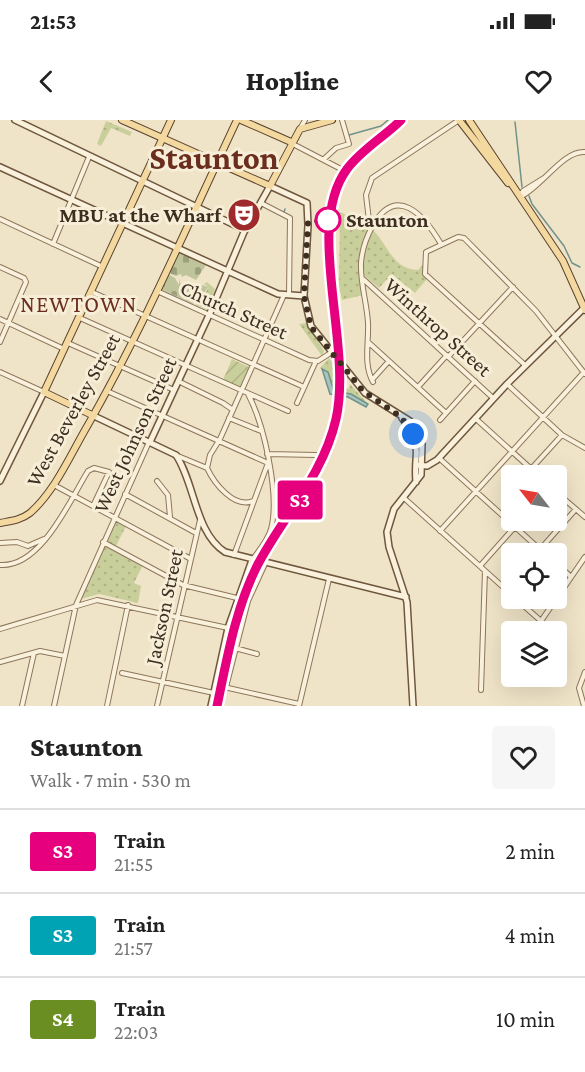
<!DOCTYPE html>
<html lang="en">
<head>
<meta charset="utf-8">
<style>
  :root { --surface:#fff; --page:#f6f6f6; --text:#222; --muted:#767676; --line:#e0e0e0 }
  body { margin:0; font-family:"Crimson Pro",serif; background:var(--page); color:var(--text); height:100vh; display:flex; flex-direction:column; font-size:22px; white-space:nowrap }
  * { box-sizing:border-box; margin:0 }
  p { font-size:20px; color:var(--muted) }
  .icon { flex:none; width:33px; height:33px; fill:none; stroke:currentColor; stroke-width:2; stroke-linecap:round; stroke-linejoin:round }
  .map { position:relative; height:586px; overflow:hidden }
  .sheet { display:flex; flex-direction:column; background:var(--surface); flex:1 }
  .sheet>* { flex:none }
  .badge { padding:0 12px; border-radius:4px; font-size:21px; line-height:39px }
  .needle { width:39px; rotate:301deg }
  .buttons { position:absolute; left:501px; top:345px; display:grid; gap:12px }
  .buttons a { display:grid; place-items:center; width:66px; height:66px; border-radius:6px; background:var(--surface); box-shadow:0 6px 24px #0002; font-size:30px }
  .you { position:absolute; width:30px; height:30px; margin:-15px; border:4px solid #fff; border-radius:50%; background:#1a73e8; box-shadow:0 0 0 9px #1a73e833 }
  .map>.badge { position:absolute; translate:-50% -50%; box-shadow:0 0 0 3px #fff }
  .round { display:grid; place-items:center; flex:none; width:63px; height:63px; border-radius:6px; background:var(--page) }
  .head { display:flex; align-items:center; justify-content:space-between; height:102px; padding:0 30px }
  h1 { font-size:28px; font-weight:800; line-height:45px }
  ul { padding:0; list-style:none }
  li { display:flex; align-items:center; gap:18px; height:84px; padding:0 30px; border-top:2px solid var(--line) }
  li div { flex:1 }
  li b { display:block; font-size:22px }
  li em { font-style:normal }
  li .badge { min-width:66px; font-weight:700; text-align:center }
  .status { display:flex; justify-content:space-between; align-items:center; height:42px; padding:0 30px; background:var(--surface); direction:ltr }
  .status svg { height:16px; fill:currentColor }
  header { display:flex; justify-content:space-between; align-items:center; height:78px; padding:0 30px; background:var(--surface); font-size:27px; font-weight:800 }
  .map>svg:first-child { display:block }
</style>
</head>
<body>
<div class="status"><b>21:53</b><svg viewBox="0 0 49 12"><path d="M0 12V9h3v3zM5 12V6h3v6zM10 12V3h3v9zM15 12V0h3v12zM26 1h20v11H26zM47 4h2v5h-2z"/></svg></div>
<header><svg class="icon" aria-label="back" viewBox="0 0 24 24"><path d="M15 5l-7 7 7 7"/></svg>Hopline<svg class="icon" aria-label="heart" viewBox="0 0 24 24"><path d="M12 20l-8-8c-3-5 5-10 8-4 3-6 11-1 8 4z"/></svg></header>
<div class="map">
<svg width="585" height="586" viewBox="0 0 585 586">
  <defs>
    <pattern id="grass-dots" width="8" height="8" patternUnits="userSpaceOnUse" patternTransform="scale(1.5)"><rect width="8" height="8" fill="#c9cf9b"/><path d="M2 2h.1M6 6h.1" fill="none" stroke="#aeb285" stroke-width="1.8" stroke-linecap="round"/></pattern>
    <pattern id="cemetery-stones" width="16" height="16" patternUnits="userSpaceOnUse" patternTransform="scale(1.5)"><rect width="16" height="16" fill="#bfc49a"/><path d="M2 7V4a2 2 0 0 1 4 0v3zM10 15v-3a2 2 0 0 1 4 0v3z" fill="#9ca07d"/></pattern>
    <pattern id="garden-furrows" width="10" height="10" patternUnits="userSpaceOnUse" patternTransform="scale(1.5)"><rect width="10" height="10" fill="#c9cf9b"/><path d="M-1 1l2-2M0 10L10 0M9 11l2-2" fill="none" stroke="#aeb285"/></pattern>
  </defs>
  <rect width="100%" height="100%" fill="#f0e4c8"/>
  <path fill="url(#grass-dots)" d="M106,1L132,12L130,16L111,8L101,26L97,24Z
    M340,92C350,97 361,101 370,108C388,121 390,149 418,150L423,144V155L427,159L415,173L392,154L379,168L361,153L363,175L342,180L339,165Z
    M207,162L215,169L207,190L196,185L201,174L204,177L200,185L205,187L209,178L205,175L208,167L204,164Z
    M306,203L324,231L322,236L299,204Z
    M329,238L340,252L339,268H342L343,256L346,268L349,269L350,264L368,284L332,269L328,252L320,248Z
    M116,400L126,406L114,430L143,445L134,463L141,466L138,483L99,474L81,479Z"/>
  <path fill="url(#cemetery-stones)" d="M179,132L206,145L196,160L186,155L182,157L181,154L176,156L169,153Z
    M168,154L175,158L179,165V159L181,165L196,171L199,164L208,167L196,185L195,181L193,184L161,169Z"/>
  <path fill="url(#garden-furrows)" d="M232,239L249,247L240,267L223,260Z"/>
  <path fill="#a9c4bc" stroke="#6f938a" stroke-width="1.5" d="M322,249L328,252L334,271L351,274L368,284L366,287L348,277L330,274Z"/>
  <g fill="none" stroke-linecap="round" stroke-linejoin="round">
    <path stroke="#6f938a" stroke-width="1.5" d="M515,2L522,67
      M349,15L381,6L388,0
      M529,76L532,84L564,126L572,143L580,147
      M284,92L285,89"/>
    <defs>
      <path id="street" d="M301,7L305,0
        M291,23L339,48
        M324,39L336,28L349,24L342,0
        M519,76L523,71L544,58
        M520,77C541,68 563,30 585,32
        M261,83L290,98L289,175
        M0,99L103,147
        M370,109L366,75L372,58L459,0
        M53,124L89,37
        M0,147L24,158L26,162L0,222
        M363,159L493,278
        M157,171L309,240L318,241L332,232
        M92,172L304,267
        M80,198L288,291
        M0,199L64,229
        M368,222L446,293
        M68,223L174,270
        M448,237L513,167
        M525,245L425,154L426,132L458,117L464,118L536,191L585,254
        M0,252L44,272
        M372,260L389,241
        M178,261L223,283L233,290
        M373,262C363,244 369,223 368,203C367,183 360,163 361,143C362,130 366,118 372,107C396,63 424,95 441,124
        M507,264L562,315L585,328
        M418,267L447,235
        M107,271L268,343L234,435
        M248,274C264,304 280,375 271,409C268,420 259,431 252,440
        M297,283L316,241
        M229,298L261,311
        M475,298L539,356
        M440,300L475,261
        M267,334L316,335
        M178,336L207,348C214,363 234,389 253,381
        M439,338L545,434
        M207,348L210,335L220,319L284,175
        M531,349L562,315
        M157,361L168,375L170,397
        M54,365L189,438
        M556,372L585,397
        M125,374L196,413
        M404,378L512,475
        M440,411L584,252
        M103,422L183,465L237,478
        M0,423L17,422L28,426L44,419
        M536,434L576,389
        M556,443L570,456
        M0,445C41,448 70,380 88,351L94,348L109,352L93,386
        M480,446L521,400
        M504,468L512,460
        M515,478L541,501L585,437
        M0,509L97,480L228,508
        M235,528L257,534
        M0,542L40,531L65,536
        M122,553L214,573
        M215,565L299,584
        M226,567L248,481L265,444
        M481,570L485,451
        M22,586L34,533
        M54,586L76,485L149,322
        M107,586L128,485
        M157,586L200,400
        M299,586L329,459
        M584,586L579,568L585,552"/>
      <path id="secondary" d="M15,0L245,110
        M0,47L278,174L304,176
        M94,296L176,335C195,363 195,413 225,432L406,477
        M402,298C425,330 413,330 416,362
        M150,322L210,193L244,112L270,66L307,83L308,105L304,176L311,206L365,273L410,301L422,324L421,355L394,389L387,412L389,427L407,482L413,586
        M417,345L427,346L437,340L507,264L584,188
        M0,361L44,272
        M211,586L228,508L252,440"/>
      <path id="primary" d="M122,0L270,66L300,9L332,0
        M241,0L291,22
        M459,0L508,63
        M469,0L563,141L585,190
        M94,296L44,272L171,0
        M0,403C11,401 21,400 30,393C54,372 69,338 85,310C142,211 188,104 237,0"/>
    </defs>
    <use href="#street" stroke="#8d765c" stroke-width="6"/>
    <use href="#secondary" stroke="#6f573f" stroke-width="8"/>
    <use href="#primary" stroke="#5b4430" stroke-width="8"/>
    <use href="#street" stroke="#faf1dc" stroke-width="4"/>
    <use href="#secondary" stroke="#faf1dc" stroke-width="5"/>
    <use href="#primary" stroke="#f3d9a0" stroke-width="6"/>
    <path stroke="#3d2e20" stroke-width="1.5" stroke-dasharray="10 10" stroke-linecap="butt" d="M217,586C227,539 235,490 257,446C283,396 323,356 336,299C353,223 305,112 345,53C359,31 383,18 401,0"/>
  </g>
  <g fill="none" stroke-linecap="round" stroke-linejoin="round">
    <defs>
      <path id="line" d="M217,586C227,539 235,490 257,446C283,396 323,356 336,299C353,223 304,107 347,49C362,29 384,17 401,0"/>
    </defs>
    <use href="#line" stroke="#fff" stroke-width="14"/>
    <use href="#line" stroke="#e6007e" stroke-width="9"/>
    <path stroke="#3d2e20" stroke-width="6" stroke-dasharray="0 10.8" d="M328,100L308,102L304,176L311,207L363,271L401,297L413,314"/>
  </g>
  <defs>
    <symbol id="theatre-disc" viewBox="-11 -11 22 22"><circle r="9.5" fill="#9e2a2b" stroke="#f7eed8"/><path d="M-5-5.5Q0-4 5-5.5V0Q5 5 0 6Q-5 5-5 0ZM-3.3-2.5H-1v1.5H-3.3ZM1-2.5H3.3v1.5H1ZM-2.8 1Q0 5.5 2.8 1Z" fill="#fff"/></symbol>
  </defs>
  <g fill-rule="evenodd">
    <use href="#theatre-disc" x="225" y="76" width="38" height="38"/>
  </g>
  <circle fill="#fff" stroke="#e6007e" stroke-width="3" cx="328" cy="100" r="12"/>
  <g text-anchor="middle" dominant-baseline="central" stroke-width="6" stroke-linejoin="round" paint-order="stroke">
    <g font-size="21" font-weight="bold" fill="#3d2e20" stroke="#f7eed8" text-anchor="end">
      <text x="221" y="95">MBU at the Wharf</text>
    </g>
    <g font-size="21" font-weight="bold" fill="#3d2e20" stroke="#f7eed8" text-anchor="start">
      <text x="346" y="100">Staunton</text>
    </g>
    <g font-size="21" fill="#3d2e20" stroke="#f7eed8">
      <text transform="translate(234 190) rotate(24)">Church Street</text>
      <text transform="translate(438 207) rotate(42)">Winthrop Street</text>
      <text transform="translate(73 290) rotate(-61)">West Beverley Street</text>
      <text transform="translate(135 315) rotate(-65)">West Johnson Street</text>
      <text transform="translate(164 487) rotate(-78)">Jackson Street</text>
    </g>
    <g font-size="22" letter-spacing="1.5" fill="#6b2e1e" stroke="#f7eed8">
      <text x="79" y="184">NEWTOWN</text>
    </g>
    <g font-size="33" font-weight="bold" fill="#6b2e1e" stroke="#f7eed8">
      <text x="214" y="37">Staunton</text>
    </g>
  </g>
</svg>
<div class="buttons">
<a><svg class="needle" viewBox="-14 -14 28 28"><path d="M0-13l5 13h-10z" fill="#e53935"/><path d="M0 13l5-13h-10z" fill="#767676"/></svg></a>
<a><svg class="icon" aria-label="locate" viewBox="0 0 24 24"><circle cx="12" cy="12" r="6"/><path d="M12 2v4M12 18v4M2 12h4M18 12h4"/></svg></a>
<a><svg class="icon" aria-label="layers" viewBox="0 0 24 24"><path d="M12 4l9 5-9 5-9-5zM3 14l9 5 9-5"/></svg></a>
</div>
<div class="you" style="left:413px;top:314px"></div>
<b class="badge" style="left:300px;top:380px;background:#e6007e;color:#fff">S3</b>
</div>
<section class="sheet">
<div class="head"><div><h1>Staunton</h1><p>Walk · 7 min · 530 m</p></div><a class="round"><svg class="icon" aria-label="heart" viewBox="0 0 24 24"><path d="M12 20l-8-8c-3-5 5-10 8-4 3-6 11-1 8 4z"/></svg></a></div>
<ul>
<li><span class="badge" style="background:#e6007e;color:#fff">S3</span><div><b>Train</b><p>21:55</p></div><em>2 min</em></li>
<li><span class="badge" style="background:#00a3b4;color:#fff">S3</span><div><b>Train</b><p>21:57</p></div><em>4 min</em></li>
<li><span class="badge" style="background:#6b8e23;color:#fff">S4</span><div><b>Train</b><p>22:03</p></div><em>10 min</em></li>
</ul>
</section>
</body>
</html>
